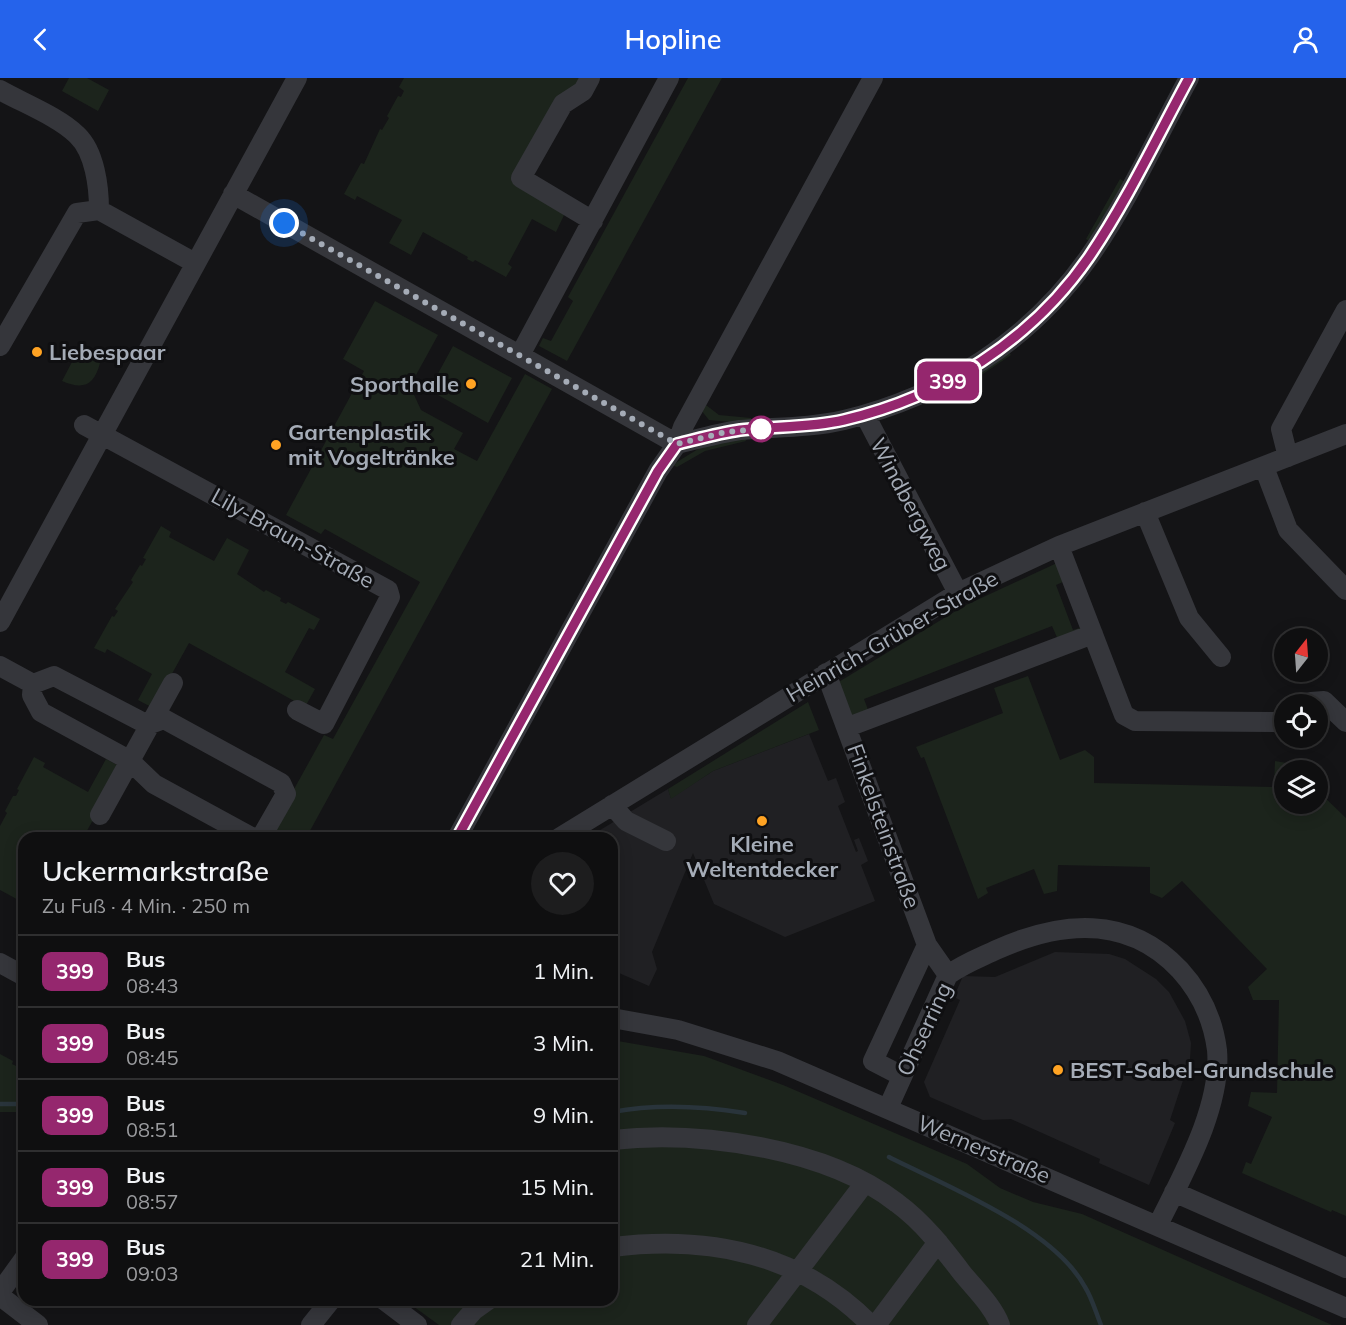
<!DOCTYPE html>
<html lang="de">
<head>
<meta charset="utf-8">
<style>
  :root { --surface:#0f0f10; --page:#1d1d1e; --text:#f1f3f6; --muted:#9b9c9f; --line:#2f2f30; --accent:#2563eb }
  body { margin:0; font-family:Mulish,sans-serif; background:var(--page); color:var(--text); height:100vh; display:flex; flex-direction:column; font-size:22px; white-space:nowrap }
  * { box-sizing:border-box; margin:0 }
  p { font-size:20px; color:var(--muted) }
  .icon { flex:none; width:33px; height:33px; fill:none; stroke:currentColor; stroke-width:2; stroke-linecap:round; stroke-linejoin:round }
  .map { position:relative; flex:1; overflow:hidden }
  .drawer { position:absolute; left:18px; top:754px; width:600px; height:474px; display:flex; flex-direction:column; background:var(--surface); border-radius:18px; box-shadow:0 3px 15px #0003,0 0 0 2px var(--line) }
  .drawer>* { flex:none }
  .badge { padding:0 12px; border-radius:9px; font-size:21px; line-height:39px }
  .needle { width:39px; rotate:17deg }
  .buttons { position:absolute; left:1274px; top:550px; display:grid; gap:12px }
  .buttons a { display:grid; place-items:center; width:54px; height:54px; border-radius:50%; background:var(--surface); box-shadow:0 3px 15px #0003,0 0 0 2px var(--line); font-size:30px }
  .you { position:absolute; width:30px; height:30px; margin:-15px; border:4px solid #fff; border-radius:50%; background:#1a73e8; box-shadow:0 0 0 9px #1a73e833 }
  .map>.badge { position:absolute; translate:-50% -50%; box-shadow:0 0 0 3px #fff }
  .round { display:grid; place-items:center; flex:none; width:63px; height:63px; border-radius:32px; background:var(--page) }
  .summary { display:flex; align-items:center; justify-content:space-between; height:102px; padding:0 24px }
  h1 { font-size:28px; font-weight:600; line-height:45px }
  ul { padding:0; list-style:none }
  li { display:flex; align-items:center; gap:18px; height:72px; padding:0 24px; border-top:2px solid var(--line) }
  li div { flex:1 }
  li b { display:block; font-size:22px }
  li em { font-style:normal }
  li .badge { min-width:66px; font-weight:700; text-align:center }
  header { display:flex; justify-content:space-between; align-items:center; height:78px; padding:0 24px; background:var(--accent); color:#fff; font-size:27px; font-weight:600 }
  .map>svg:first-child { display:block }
</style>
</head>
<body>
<header><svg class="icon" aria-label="back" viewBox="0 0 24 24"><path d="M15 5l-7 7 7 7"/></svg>Hopline<svg class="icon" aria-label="person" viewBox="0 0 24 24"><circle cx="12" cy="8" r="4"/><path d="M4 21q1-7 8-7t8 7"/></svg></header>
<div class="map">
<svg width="1346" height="1247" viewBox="0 0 1346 1247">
  <rect width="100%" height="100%" fill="#141416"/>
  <path fill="#202023" d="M809,656L828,703L836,700L845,724L838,728L856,774L858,773L854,762L859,760L868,783L861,787L875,823L785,859L714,826L693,775L652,874L657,891L649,908L612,892V760H587L668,711L671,720L713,693Z
    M1055,874L1109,876L1125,881L1156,901L1169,914L1185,943L1191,965L1190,981L1170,1042L1175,1045L1149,1107L1099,1085L1100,1081L1011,1041L983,1042L930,1019L924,1004L960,922L954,919L963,898L995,899Z"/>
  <path fill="#1c241c" d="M69,0H87L109,12L98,33L62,13Z
    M404,0H582L513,103L566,133L556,154L532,141L508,186L512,189L506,199L475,182L473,184L467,181L468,179L423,154L411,177L389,165L402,142L357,118L355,122L344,116L361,85L364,86L380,51L382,52L389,40L387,38L398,18L401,19L404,13L399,9Z
    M688,0H722L567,283L539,268L543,260L551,263L573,223L568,219Z
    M1120,101L1125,104L1091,164L1086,161Z
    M375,223L438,257L410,308L421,332L463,355L454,371L477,383L525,296L552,311L306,760H267L324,657L333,661L420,504L325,451L321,456L286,437L364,293L343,281Z
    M82,265L92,272L100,285C94,308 83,312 62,303Z
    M453,268L512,300L488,345L429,312Z
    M1007,273L1011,277L974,302L933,325L932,319Z
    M702,324L719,337L751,340V346L709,342L701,332Z
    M744,358L746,363L705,373L677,389L672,387L703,368Z
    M161,448L171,454L169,459L214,483L227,460L249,472L237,496L264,514L266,512L281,520L280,523L286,526L288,524L320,541L314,552L309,550L285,594L315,611L305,629L189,565L153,630L138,622L152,596L107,571L105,575L94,570L112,538L114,539L118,533L115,531L133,504L131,502L140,487L142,488L146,481L143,480Z
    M1057,485L1065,503L1056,507L1073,552L1083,549L1059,564L1052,548L864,621L870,637L850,641L837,605L964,528Z
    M1028,598L1060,682L1085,672L1094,679V705L1274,709L1275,683L1298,687L1304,693H1284V726H1317V712L1346,740V1138L1332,1132L1331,1134L1242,1095L1246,1084L1251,1086L1272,1039L1248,1028L1251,1014L1277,1015L1279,922H1253L1248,909L1267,891L1182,803L1162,820L1150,815V789L1058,787L1057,813L1044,816L1034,791L986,810L988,815L978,821L924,679L921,680L916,669L1003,635L994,610Z
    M808,624L819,652L713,693L671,721L668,711Z
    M34,679L45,685L43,689L88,714L106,681L121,689V692L84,758L87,760H24V825L0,812V748L7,735L5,733L13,718H16L19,712L17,711Z
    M612,962L704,978L783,1007L967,1086L1000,1110L1033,1124L1082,1136L1332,1247H439L406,1223L612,1222Z
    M0,976L13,983L12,986L18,989L24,980V1034H0Z"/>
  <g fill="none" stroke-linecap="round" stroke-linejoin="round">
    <path stroke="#29343b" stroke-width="4.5" d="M0,1026H24
      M612,1034C655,1026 701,1028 745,1035
      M889,1079C948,1109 1053,1150 1085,1209C1092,1220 1096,1235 1101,1247"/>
    <path stroke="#35363b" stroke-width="20" d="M590,0L583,13L563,26L521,100L593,143
      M0,12C23,25 59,39 77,57C95,74 99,109 99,132
      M233,116L677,366C698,361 719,355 740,352C775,349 810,350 844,342C943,318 1030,263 1089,179C1128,123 1157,59 1189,0
      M99,132L195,185
      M0,268L77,135L99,132
      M520,277L669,0
      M865,337L958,515
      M84,347L388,512L390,519L324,646L297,632
      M1288,379L1281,351L1346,232
      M1264,389L1288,452L1346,512
      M1145,434L1189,540L1221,579
      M1059,468L1124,637L1135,643L1284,644
      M0,544L297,0
      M0,588L33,606
      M826,595L927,867L948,897
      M54,598L148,647L164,641L281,705L286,716L262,758L253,760L154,706L129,682L41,634L32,617L33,606Z
      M1308,627L1311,624L1324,623L1346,644
      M848,649L1093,556
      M612,727L626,743L666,763
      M100,737L173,605
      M457,760L658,393L677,366L683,349L873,0
      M559,760L958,515L1059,468L1346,356
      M0,885L24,898
      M612,940L678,952L777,983L1346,1230
      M902,998L873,983L927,867
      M888,1030L948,897C963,886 979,880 996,872C1060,843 1128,836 1180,892C1201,915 1213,941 1217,972C1222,1029 1182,1098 1158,1147
      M612,1062C699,1052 826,1070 897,1125C923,1144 943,1170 962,1195C975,1211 993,1228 1000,1247
      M1174,1114L1346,1190
      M612,1169C710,1157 800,1175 871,1247
      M0,1214L24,1181
      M0,1218L38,1247
      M384,1222L417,1247
      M311,1247L331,1222
      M461,1247L474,1232L488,1222
      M757,1247L864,1106
      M876,1247L938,1164"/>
  </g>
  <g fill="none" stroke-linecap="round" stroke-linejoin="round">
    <defs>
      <path id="line" d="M457,760L658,393L677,366C698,361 719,355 740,352C775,348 810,350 844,342C942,319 1031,263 1089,179C1127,123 1157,59 1189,0"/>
    </defs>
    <use href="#line" stroke="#fff" stroke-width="14"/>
    <use href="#line" stroke="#95276e" stroke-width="9"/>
    <path stroke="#a5acb7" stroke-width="6" stroke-dasharray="0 10.8" d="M284,145L677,366L726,354L761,351"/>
  </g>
  <g fill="#ffa323" stroke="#0f0f11" stroke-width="2">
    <circle cx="37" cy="274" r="6"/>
    <circle cx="471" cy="306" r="6"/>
    <circle cx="276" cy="367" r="6"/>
    <circle cx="762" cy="743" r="6"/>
    <circle cx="1058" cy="992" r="6"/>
  </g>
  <circle fill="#fff" stroke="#95276e" stroke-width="3" cx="761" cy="351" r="12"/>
  <g text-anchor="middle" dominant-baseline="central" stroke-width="6" stroke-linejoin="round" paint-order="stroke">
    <g font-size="22" font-weight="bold" fill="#a5acb7" stroke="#0f0f11" text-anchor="start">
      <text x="49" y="274">Liebespaar</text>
      <text x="459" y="306" text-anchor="end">Sporthalle</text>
      <text x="288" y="354">Gartenplastik<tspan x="288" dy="25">mit Vogeltränke</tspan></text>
      <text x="762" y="766" text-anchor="middle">Kleine<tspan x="762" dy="25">Weltentdecker</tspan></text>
      <text x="1070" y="992">BEST-Sabel-Grundschule</text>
    </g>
    <g font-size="22" fill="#a5acb7" stroke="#0f0f11">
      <text transform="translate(911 426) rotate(62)">Windbergweg</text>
      <text transform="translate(293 460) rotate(29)">Lily-Braun-Straße</text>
      <text transform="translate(892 558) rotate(-30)">Heinrich-Grüber-Straße</text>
      <text transform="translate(884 748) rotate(70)">Finkelsteinstraße</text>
      <text transform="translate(924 951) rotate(-65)">Ohserring</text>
      <text transform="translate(984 1071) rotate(23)">Wernerstraße</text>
    </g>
  </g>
</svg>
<div class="buttons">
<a><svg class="needle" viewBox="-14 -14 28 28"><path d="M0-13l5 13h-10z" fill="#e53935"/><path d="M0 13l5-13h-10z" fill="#9b9c9f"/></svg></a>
<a><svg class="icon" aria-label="locate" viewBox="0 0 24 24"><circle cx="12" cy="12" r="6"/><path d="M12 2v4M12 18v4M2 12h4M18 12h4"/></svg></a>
<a><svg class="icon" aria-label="layers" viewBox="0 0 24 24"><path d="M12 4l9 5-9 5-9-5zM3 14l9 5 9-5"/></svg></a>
</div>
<div class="you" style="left:284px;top:145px"></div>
<b class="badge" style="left:948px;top:303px;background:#95276e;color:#fff">399</b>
<section class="drawer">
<div class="summary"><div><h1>Uckermarkstraße</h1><p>Zu Fuß · 4 Min. · 250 m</p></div><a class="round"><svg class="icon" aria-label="heart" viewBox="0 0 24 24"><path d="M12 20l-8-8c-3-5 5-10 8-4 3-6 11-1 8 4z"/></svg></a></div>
<ul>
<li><span class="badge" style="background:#95276e;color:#fff">399</span><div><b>Bus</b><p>08:43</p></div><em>1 Min.</em></li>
<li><span class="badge" style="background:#95276e;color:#fff">399</span><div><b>Bus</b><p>08:45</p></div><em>3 Min.</em></li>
<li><span class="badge" style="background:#95276e;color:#fff">399</span><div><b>Bus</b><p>08:51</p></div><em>9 Min.</em></li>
<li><span class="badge" style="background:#95276e;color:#fff">399</span><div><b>Bus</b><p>08:57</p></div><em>15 Min.</em></li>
<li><span class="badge" style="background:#95276e;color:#fff">399</span><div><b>Bus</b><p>09:03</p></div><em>21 Min.</em></li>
</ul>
</section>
</div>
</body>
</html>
